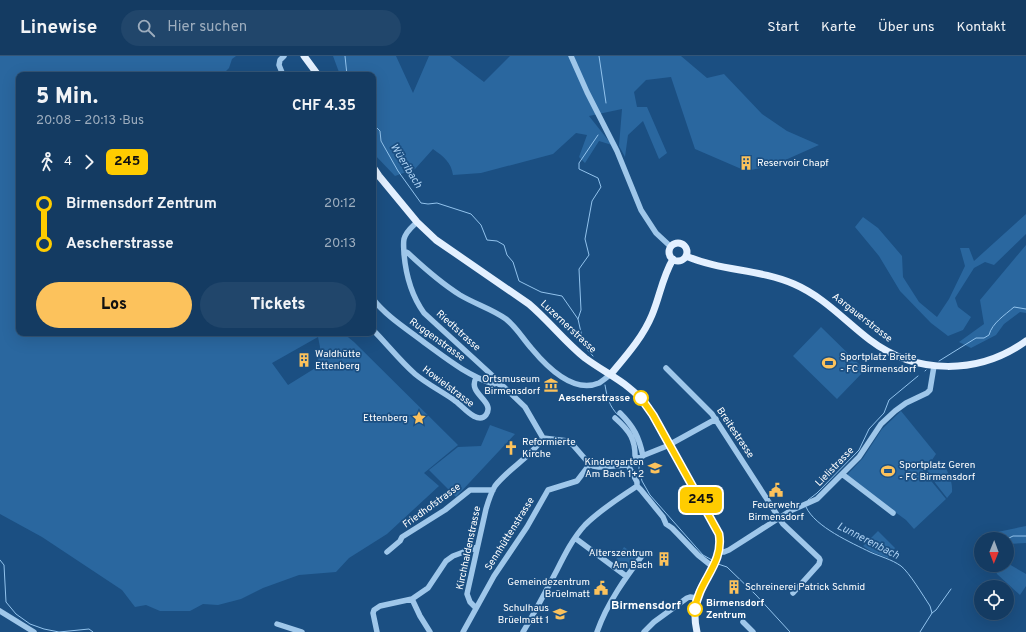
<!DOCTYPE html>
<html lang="de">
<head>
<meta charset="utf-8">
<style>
  :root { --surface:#143b62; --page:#21466b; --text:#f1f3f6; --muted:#9dadbe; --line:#357; --accent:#fcc25c }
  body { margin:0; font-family:Overpass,sans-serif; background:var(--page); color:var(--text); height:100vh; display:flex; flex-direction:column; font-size:15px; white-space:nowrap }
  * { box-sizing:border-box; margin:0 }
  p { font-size:13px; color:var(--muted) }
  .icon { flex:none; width:22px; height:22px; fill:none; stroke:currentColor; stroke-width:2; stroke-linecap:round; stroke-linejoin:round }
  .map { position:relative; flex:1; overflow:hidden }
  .panel { position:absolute; left:16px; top:16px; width:360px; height:264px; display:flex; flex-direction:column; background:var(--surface); border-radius:8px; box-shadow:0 4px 16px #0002,0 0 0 1px var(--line) }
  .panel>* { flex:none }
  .badge { padding:0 8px; border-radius:6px; font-size:14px; line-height:26px }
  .needle { width:26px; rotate:181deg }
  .tools { position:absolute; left:974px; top:476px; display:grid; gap:8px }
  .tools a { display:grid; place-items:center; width:40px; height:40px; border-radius:50%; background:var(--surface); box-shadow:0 4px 16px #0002,0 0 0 1px var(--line); font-size:20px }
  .map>.badge { position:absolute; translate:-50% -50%; box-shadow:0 0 0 2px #fff }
  .legs { display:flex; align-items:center; gap:6px; height:44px; padding:0 20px; font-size:13px }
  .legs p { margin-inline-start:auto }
  .overview { display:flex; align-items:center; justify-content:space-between; height:68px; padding:0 20px }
  h1 { font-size:22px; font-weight:800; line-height:30px }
  .action { display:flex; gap:8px; margin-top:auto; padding:8px 20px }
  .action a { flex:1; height:46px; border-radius:24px; background:var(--accent); color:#111; font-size:16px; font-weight:800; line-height:46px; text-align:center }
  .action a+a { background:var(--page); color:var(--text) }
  ul { padding:0 20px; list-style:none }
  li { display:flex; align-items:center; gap:14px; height:40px; font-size:15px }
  li i { display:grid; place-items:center; width:6px; height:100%; margin:0 5px; background:currentColor }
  li i::after { content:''; width:10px; height:10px; margin:-5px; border:3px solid; border-radius:50%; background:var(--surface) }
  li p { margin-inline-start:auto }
  li:first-child i { background:linear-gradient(#0000 50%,currentColor 0) }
  li:last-child i { background:linear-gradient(currentColor 50%,#0000 0) }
  header { display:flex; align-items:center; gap:24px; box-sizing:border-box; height:56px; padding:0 20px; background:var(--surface); border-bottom:1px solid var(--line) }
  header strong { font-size:19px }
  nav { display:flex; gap:22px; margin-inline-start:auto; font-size:14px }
  .search { width:280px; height:36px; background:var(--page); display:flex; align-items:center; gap:10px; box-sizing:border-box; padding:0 14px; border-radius:22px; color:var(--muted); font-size:15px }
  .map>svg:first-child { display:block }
</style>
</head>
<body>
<header>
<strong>Linewise</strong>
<div class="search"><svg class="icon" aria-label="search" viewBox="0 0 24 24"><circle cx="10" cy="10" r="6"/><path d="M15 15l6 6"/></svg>Hier suchen</div>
<nav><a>Start</a><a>Karte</a><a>Über uns</a><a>Kontakt</a></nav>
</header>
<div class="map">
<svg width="1026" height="576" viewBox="0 0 1026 576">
  <rect width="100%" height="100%" fill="#1b4f82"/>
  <path fill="#2a679f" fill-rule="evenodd" d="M0,0H236L232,3L229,12L222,19H19V277H343L354,286L458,389L424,417L439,430L387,478L349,502L336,516L299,519L263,532L241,543L218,549L203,548L190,555H160L146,549L135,551L122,534L42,481L0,458ZM318,281L320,291L317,311L288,329L272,307Z
    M333,0H396L413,37L429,0H450L484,26L510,0H681L707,22L724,18L762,58L787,75L819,89L774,109L746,115L695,93L671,21L646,24L634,36L637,51H647L667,97L659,103L643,65L628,79L625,101L619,90L622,53L589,60L612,89L599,85L585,107L579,101L587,79L576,77L553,98L481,117L453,119C451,106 444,101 433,93L415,113L395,120L373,97V19H340Z
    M1026,158V178L994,209L985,206L974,212L955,242L958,251L971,261L963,274L948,280L931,267L900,235L879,200L855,171L863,161L878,172L902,200L903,221L919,246L937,261L949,243L965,210L960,192H969L974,205Z
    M1026,189V257L1020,256L1004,268L996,279L971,292L959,286L984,268L980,244Z
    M821,271L865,314L837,343L793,300Z
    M901,355L936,398L926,413L924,419L932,426L946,443L914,473L906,464L846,420L863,402L882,373Z
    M490,369L515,378L456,441L429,414L458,391L481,390Z
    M940,404C947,412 953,425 952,436L947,442L936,428L927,415Z
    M1026,470V487L1007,488V483H985L983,479Z
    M878,475L895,492L888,502L872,496L863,490Z
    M624,491L637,500L627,514H623L614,507Z
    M1007,507L1026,518V530L1020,539L997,518L994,509H1007Z"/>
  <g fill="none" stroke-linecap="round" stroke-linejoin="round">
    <path stroke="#92c3ed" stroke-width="1" d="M345,0L347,19
      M599,0L606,47
      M373,68L380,75L381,85L398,115L421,147L428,148L437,147L471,158L481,169L487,184L497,185L504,189L507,199L513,206L519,225L541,236L562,240L578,263L584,290L593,300
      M578,263L581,254L579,213L589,199L585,183L592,145L601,131L598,122L579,113V107L598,79
      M939,305L976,282H984L989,279C992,267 1005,259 1014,251L1026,253
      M925,315L926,314
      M605,329C607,341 609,350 618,359
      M639,403V413L642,425L650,439L703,499L712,504
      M808,444L817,437L859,394L869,373L884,357L889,344L918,320
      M806,451C815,471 852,487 870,496C881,501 891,503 901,510C909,516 924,541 930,550L932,557L920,576
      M997,483H1001
      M1007,483L1013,480H1026
      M0,504L4,509L6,546L16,558L30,568L44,573L59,576L89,573L93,576
      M718,508L727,511L756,539L790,576
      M932,557L936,554L951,533"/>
    <path stroke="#9fc7ea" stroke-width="5.5" d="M571,0L587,36L617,95L641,154L656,177L670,190
      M283,19L279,9L280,4L284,0
      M417,166C412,171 406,175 404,183C403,188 404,194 404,198C406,220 411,239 424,257L495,322L497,327L504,331L525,351L543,382
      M404,195L408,197C424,212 441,227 460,239C475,248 492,253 506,263C517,272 523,283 532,293C547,311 573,338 599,327C603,325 607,321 611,318
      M373,243C387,261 407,273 425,287C447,303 468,320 494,328L497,327
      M373,274C387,288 400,305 415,318C427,328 441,335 454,344C461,348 477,370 486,359C496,345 467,338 476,322
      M297,277H310
      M666,312L712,358L783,468L819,502L820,504L819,508L793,537
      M620,357C634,371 639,381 643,400
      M615,362C630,375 636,384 635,404
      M543,382L568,385L573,389L586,404L593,410L599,411L628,409L637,402L667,390L716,363
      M628,409L637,426V430
      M842,418L893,457
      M637,430L641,434L663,461L666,468L672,472L698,499L713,511
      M575,482L626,520
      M387,496L400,485L402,481L445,454L470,434H493
      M719,496H724L729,494L790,455L817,443L859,401L881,368L895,355L906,347L927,337L930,334L934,310
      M412,543L420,560L430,576
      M476,552L470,546L467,538L486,453C488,446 491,437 495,430C509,412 531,401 543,382
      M0,555L34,576
      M743,566L753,576
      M277,568L302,576
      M377,576L373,557L374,554L380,550L412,543L428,532L446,505L453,500L477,491
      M463,576L494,520L527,471L548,434L577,425L590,408
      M523,576C535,556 546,535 557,514C565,498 573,482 585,469C601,453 618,443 637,430
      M597,576C607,547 626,521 644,497
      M644,576L654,566L687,542L690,541L697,542"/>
    <path stroke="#e3f0ff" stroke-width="7" d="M304,0L318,19
      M373,111L379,120L417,166L436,184L529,248C549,265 565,286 585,302C608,319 630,327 648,351L719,478C723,505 707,516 698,539C694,551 694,563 697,576
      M669 196a9 9 0 1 1 18 0a9 9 0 1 1-18 0Z
      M686,200C721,215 759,213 794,228C824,241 845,265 870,284C916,319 979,319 1026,285
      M611,318C626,300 643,281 652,259C660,240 662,222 673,203"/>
  </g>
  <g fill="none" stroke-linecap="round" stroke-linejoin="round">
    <defs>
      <path id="line-1" d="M641,342L653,359L719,478C724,508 699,524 695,553"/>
    </defs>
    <use href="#line-1" stroke="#fff" stroke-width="9"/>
    <use href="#line-1" stroke="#fc0" stroke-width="6"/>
  </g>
  <defs>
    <symbol id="building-bare" viewBox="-9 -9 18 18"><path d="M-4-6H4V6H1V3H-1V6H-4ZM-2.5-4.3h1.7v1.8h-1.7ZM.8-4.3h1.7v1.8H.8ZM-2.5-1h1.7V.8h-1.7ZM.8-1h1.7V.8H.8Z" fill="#fcc25c" stroke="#1b4f82" stroke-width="2.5" paint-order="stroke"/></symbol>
    <symbol id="stadium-bare" viewBox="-9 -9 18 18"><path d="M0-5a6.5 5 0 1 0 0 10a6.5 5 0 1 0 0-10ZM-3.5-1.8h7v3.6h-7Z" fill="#fcc25c" stroke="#1b4f82" stroke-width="2.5" paint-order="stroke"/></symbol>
    <symbol id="museum-bare" viewBox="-9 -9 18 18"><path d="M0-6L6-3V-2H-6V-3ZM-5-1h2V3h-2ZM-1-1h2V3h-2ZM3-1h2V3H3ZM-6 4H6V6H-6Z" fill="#fcc25c" stroke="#1b4f82" stroke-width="2.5" paint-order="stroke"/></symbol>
    <symbol id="sight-bare" viewBox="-9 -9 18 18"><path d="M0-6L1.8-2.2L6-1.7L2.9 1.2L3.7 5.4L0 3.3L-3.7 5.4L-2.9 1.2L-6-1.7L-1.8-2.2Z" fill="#fcc25c" stroke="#1b4f82" stroke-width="2.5" paint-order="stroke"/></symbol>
    <symbol id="church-bare" viewBox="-9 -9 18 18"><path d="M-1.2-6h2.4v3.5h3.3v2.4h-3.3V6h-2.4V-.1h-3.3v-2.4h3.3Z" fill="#fcc25c" stroke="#1b4f82" stroke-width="2.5" paint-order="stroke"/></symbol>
    <symbol id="school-bare" viewBox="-9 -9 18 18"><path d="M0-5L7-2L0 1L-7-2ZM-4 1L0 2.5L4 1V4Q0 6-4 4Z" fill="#fcc25c" stroke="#1b4f82" stroke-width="2.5" paint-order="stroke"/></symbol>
    <symbol id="civic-bare" viewBox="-9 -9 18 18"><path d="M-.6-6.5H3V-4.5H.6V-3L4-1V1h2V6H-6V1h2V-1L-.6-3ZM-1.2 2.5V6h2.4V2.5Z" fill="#fcc25c" stroke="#1b4f82" stroke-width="2.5" paint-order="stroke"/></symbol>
  </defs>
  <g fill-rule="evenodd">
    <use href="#building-bare" x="736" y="97" width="20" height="20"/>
    <use href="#building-bare" x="294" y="294" width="20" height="20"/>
    <use href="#stadium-bare" x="819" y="297" width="20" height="20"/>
    <use href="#museum-bare" x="541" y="319" width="20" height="20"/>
    <use href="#sight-bare" x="409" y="352" width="20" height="20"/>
    <use href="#church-bare" x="501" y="382" width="20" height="20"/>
    <use href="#school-bare" x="645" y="402" width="20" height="20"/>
    <use href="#stadium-bare" x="878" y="405" width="20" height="20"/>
    <use href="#civic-bare" x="766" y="424" width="20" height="20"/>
    <use href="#building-bare" x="654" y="493" width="20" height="20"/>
    <use href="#building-bare" x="724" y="521" width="20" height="20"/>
    <use href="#civic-bare" x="591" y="522" width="20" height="20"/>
    <use href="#school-bare" x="550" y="548" width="20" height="20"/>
  </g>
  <g fill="#fff" stroke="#fc0" stroke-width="2">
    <circle cx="641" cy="342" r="7"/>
    <circle cx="695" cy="553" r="7"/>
  </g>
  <g text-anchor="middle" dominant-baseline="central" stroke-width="3.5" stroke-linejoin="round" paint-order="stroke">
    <g font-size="10" fill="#fff" stroke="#1b4f82" text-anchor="start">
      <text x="757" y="107">Reservoir Chapf</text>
      <text x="315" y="298">Waldhütte<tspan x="315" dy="12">Ettenberg</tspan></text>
      <text x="840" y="301">Sportplatz Breite<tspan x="840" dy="12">- FC Birmensdorf</tspan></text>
      <text x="540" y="323" text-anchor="end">Ortsmuseum<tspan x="540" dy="12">Birmensdorf</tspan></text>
      <text x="408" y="362" text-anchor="end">Ettenberg</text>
      <text x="522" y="386">Reformierte<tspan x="522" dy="12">Kirche</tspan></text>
      <text x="644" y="406" text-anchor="end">Kindergarten<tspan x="644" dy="12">Am Bach 1+2</tspan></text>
      <text x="899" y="409">Sportplatz Geren<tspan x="899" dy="12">- FC Birmensdorf</tspan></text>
      <text x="776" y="449" text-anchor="middle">Feuerwehr<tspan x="776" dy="12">Birmensdorf</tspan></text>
      <text x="653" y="497" text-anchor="end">Alterszentrum<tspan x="653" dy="12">Am Bach</tspan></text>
      <text x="590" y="526" text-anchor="end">Gemeindezentrum<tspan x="590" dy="12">Brüelmatt</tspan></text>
      <text x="745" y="531">Schreinerei Patrick Schmid</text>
      <text x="549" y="552" text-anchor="end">Schulhaus<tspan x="549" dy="12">Brüelmatt 1</tspan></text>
    </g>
    <g font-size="10" fill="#fff" stroke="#1b4f82">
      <text transform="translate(862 262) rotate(38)">Aargauerstrasse</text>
      <text transform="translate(568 271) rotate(43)">Luzernerstrasse</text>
      <text transform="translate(458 275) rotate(42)">Riedtstrasse</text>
      <text transform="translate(437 284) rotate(36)">Ruggenstrasse</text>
      <text transform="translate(448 331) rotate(37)">Howielstrasse</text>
      <text transform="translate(735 377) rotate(56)">Breitestrasse</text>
      <text transform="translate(835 411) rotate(-46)">Lielistrasse</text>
      <text transform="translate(432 450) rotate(-36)">Friedhofstrasse</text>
      <text transform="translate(510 478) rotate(-58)">Sennhüttenstrasse</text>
      <text transform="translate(469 492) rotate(-78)">Kirchhaldenstrasse</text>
    </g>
    <g font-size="10" font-weight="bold" fill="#fff" stroke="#1b4f82" text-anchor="end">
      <text x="630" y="342">Aescherstrasse</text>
      <text x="706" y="547" text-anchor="start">Birmensdorf<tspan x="706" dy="12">Zentrum</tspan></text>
    </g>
    <g font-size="11" font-style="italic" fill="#abd0f2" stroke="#1b4f82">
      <text transform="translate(406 110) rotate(58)">Wüeribach</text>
      <text transform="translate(868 485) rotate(27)">Lunnerenbach</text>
    </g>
    <g font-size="12" font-weight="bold" fill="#fff" stroke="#1b4f82">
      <text x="646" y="550">Birmensdorf</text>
    </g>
  </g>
</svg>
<div class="tools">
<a><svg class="needle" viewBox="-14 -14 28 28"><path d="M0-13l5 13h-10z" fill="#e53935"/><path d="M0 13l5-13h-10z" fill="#9dadbe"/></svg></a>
<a><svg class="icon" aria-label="locate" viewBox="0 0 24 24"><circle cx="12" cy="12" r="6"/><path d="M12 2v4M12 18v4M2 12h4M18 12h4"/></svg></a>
</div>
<b class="badge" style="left:701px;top:444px;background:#fc0;color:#111">245</b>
<section class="panel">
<div class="overview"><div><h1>5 Min.</h1><p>20:08 – 20:13 · Bus</p></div><b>CHF 4.35</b></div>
<div class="legs"><svg class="icon" aria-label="walk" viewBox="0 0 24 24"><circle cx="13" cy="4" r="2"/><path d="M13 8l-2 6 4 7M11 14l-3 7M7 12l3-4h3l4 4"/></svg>4<svg class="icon" aria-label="forward" viewBox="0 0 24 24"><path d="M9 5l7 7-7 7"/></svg><b class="badge" style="background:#fc0;color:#111">245</b></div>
<ul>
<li><i style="color:#fc0"></i><b>Birmensdorf Zentrum</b><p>20:12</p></li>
<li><i style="color:#fc0"></i><b>Aescherstrasse</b><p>20:13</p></li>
</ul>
<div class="action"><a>Los</a><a>Tickets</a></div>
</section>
</div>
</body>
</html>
